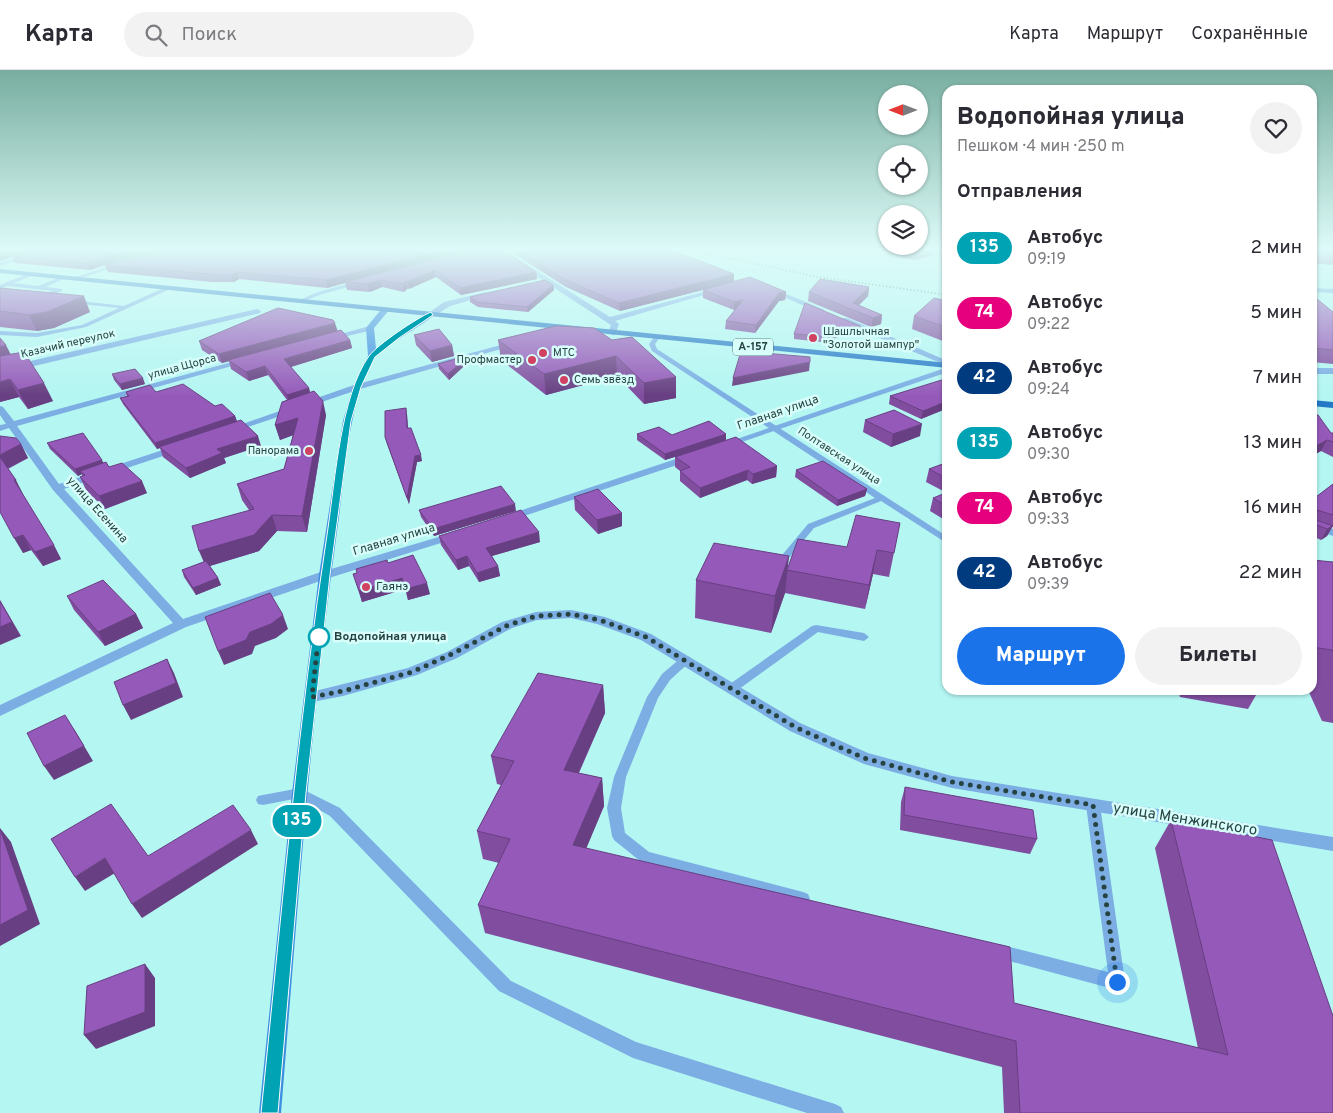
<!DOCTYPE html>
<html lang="ru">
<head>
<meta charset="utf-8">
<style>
  :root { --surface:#fff; --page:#f2f2f3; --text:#2b2b33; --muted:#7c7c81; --line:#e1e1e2; --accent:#1a73e8 }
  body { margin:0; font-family:Overpass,sans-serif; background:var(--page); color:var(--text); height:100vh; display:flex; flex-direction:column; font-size:19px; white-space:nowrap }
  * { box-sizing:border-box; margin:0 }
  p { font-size:16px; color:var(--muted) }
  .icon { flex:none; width:28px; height:28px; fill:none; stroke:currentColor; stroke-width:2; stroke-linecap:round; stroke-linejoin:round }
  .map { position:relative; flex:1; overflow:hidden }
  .panel { position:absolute; left:942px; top:15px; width:375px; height:610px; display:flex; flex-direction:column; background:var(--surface); border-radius:15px; box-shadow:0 1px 4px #0004 }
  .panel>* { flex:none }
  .badge { padding:0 10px; border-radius:16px; font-size:18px; line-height:32px }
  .needle { width:32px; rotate:270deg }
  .tools { position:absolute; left:878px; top:15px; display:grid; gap:10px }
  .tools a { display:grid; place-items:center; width:50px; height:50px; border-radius:50%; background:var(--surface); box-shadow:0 1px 4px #0004; font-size:25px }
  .you { position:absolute; width:25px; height:25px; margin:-12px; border:4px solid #fff; border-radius:50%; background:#1a73e8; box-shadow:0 0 0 8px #1a73e833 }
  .map>.badge { position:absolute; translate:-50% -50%; box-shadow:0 0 0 2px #fff }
  h2 { padding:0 15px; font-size:19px; line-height:45px }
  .round { display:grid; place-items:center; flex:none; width:52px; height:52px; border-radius:26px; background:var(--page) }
  .headline { display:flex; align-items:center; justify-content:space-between; height:85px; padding:0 15px }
  h1 { font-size:24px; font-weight:800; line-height:38px }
  .button { display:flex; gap:10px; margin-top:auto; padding:10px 15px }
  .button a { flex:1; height:58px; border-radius:30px; background:var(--accent); color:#fff; font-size:20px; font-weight:800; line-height:58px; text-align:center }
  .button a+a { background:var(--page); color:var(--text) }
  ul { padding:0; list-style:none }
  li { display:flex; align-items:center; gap:15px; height:65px; padding:0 15px }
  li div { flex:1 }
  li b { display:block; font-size:19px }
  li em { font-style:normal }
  li .badge { min-width:55px; font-weight:700; text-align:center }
  header { display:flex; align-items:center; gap:30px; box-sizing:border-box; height:70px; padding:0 25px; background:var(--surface); border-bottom:1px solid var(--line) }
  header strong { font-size:24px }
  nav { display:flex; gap:28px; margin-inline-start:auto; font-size:18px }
  .search { width:350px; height:45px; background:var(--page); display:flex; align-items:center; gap:12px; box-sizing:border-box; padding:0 18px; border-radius:28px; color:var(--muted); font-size:19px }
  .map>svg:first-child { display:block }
</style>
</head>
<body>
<header>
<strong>Карта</strong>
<div class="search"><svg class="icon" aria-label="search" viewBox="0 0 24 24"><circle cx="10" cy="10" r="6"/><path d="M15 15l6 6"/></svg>Поиск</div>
<nav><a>Карта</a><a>Маршрут</a><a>Сохранённые</a></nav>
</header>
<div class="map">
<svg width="1333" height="1043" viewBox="0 0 1333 1043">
  <rect width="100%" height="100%" fill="#b3f6f2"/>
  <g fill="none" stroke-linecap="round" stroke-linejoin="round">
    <path fill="#7caee4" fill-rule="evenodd" d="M43,180H52L0,196V192Z
      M32,202L34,203V205L14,213L38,216L63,206L68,207L46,217L62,219V221L42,229L40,228V226L53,221L8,216L0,219V215Z
      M358,211L361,213L360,214L322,224L302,232L297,231L318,222Z
      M168,216L170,217V219L86,257L37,267L0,265V261L37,263L82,255L119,238L73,233L70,231L71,230L124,236Z
      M655,266L660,267L655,274L657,279L948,467V474L881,431L814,458L789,488H783L781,486L783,484L808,454L875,428L652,281L649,274Z
      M816,555L864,563L869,567L864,571L818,562L735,622H727L725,619L727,616L812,556Z
      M686,586L690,587L692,590L670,610L658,628L626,707L621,738L625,763L649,782L803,822L808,824L810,829L808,834L803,836L645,793L640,791L614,770L612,766L607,738L614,707L647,627L662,604L682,587Z
      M300,718L340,738L511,911L636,972L835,1034L841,1037L844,1043H807L633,988L499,921L330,746L299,728L263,735L258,734L256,730L258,726L263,725Z
      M1093,730L1098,731L1100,735L1125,912L1123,917L1117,920L998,888L993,886L990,881L993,876L998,874L1108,902L1086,735L1088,731Z"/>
    <path fill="#7caee4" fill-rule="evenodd" d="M496,180H504L610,247L718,218L721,220L615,251L619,254L615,265H612L608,263L611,255Z
      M920,180H931L948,186V190Z
      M119,193L124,194L78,209L73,208Z
      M768,218H772L825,240L818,242L768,220Z
      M1312,218L1333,219V223L1312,222Z
      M486,222L488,223V225L450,236L434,246L427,244L444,232Z
      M257,239L261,241L260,243L0,304V298Z
      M841,248H847L948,291V296L841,252Z
      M370,256L374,258L373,260L330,270L326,268Z
      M512,272L519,274L360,319L233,362H227L225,360L354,315Z
      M243,289L250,291L17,356L59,414L175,376H181V380L64,419L183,549L321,502L452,463H460L462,465L460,467L329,508L186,557L0,646V635L173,553L53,420L9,358L0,361V355L6,354L0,345V336L3,337L14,351Z
      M948,297V302L727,377H721L719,375Z
      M1312,298H1333V304H1312Z
      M691,384L695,385V389L512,450H504L502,448L504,446Z
      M1312,452L1333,459V466L1312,459Z
      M571,540L605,547L651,564L800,653L868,683L952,706L1333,767V781L952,718L864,694L790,661L641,570L597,554L571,548L537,550L512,558L457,588L417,605L343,626L312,632L307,631L305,627L307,623L408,598L447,582L502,552L536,542Z"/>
    <path fill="#3e8fe0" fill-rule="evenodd" d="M383,237L390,239L374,258L376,279L428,242L435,244C421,258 384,274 374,289C347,334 345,409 337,461C310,654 297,849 281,1043H259L292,723L319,505L343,351L353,317L368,286L366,258Z"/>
    <path fill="#2479c7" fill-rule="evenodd" d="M0,199L948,293V298L0,203Z
      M1312,330L1333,332V338L1312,336Z"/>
    <path stroke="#5a8482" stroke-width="2" stroke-dasharray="1 2.5" stroke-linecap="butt" d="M690,180L818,207L948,225"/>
  </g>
  <path fill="#804d9f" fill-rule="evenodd" d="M0,180H504L536,202L537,209L461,225L436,207L409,219L408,218L404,222L382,217L370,222L347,220L345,213L327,218L239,209L234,212H212L108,202L105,195L90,200L15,193L12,187L0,191ZM163,181L109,194L117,191Z
    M508,180H671L734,204V212L620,241L566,217Z
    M879,180H932L931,186L913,190Z
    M1312,180H1333V195L1312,193Z
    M553,215L554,220L528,242L478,237L470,232V227Z
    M869,217L868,226L859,235L882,245L881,254L871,257L808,231L809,222Z
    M0,218L90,242L54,258L37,261L0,257Z
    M703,220L786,222L785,230L779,231L755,263L725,259L726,251L735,240H734L703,228Z
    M1312,225L1333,242V294L1312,292Z
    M948,231V273L912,259L914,246Z
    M860,256L859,261L832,269L831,273L794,269V264Z
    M594,258L676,328L644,334L617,306L546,325L501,290L498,270Z
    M337,261L350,270L352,278L291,297L309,318L310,323L326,345L307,462L277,461L259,481L210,496L218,508L221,515L196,525L184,507L182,500L204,492L249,440L242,430L237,414L284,399L293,365L280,370L275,355L287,330L268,305L249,311L231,299L229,291L222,293L202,280L199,271Z
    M414,265L452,275L454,286L432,292L416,275Z
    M11,284L53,331L28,339L19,327L0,332Z
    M462,292L463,297L449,310L439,299L438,294Z
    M112,304L145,314L122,320L114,310Z
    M948,308V338L921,349L889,334L890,326Z
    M126,322H156L215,336L235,346L237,351L261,376L224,388L226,393L190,408L163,387L160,378L157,379L123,334L120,328L127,326Z
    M407,344L408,358L422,391L417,392L409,434L387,374L385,367Z
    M865,350L920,366L891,377L863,362Z
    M1331,363H1333V387L1321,381L1312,386Z
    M637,364L672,365L726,370L777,396L776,407L752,414L747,410L700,428L680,411V401L675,397V387L665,390L637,370Z
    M0,366L21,374L28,388L8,399L61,489L43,496L31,480L23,483Z
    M47,373L104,393L147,423L105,439L86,420L80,407L82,406V404L78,406L50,379Z
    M948,392V452L930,441L933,428L947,423L926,412L929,399Z
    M796,400L867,419L865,426L837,436L795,407Z
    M1333,414V457H1332L1327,466L1321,470L1312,466V430Z
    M574,427L622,456L598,464L575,440Z
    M419,440L516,441L434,466L421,447Z
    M900,453L889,507L873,504L865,539L785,523L771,563L695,548L696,510L789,486L787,500L847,477Z
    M439,466L540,472L492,486L498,496L500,506L479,512L469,496L458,500L441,475Z
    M1312,490L1333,492V653L1322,651L1308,620H1312Z
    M388,493L430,524L408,530L405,519L362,532L353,504Z
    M67,526L136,544L143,558L105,576L74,540Z
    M603,615L605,643L579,703L602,708L604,736L586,778L1014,933L1198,978L1155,778L1171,750L1333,1043H1004L1002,997L485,863L478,835L499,793L483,789L477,761L501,715L497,714L491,686Z
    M1178,620H1259L1248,639L1180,627Z
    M905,717L1037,769L1030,784L900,760L901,732Z"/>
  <path fill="#683f82" d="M9,180H35L12,186V187L0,191V183Z
    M132,180H166L117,191L90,200L88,193L114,184Z
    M444,180H472L345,212V213L327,218L326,210Z
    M914,180H932L931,186L913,190Z
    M435,200L436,207L409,219L408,212Z
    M237,202L239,209L234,212L231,205Z
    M536,202L537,209L461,225L460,218Z
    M734,204V212L620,241L619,233Z
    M380,210L382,217L370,222L368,214Z
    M406,211L408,218L404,222L403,214Z
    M553,215L554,220L528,242L527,237Z
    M869,217L868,226L854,240L853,233Z
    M786,222L785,230L779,231L755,263L756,255L779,223Z
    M84,226L90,242L54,258L37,261L29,245Z
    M743,230V238L734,240V232Z
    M882,245L881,254L871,257L873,248Z
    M335,253L338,262L222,293L219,284Z
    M860,256L859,261L832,269L831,273L832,263Z
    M350,270L352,278L287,298L284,289Z
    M6,275L15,293L0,296V277Z
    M452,275L454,286L432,292L430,281Z
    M616,286L617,306L546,325L544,304Z
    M462,292L463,297L449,310L448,304Z
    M810,292L809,301L732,316L733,308Z
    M265,296L268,305L249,311L246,302Z
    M676,307V328L644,334V313Z
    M143,308L145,314L122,320L120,314Z
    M10,309L19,327L0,332V312Z
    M44,313L53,331L28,339L18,320Z
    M309,318L311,327L290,335L287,325Z
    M323,331L326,345L307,462L302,446Z
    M948,331V338L921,349L923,341Z
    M406,338L407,344L408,364L407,358Z
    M235,346L237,352L159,377L160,378L157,379L155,373Z
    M298,348L302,362L280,370L275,355Z
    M922,354L920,366L891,377L893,364Z
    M726,364V370L665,390V384Z
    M258,366L261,376L224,388L226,393L190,408L186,398L217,379Z
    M1327,370L1321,381L1312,386V378Z
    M21,374L28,388L6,399L0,388V385Z
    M421,385L422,391L417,392L409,434L407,428L415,386Z
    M102,390L105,396L80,401L82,404L78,406L75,399Z
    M777,396L776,407L752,414L753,404Z
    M748,400L747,410L700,428V418Z
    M14,410H16L23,424H22Z
    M142,411L147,423L105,439L99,426Z
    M867,419L865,426L837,436L838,430Z
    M515,434L516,441L434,466L433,459Z
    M622,443V456L598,464L597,450Z
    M272,445L277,461L259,481L206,497L199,481Z
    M1333,456L1327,466L1321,470L1327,459Z
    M539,462L540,472L488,487L486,478Z
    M23,465L31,480L23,483L14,468Z
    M54,475L61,489L43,496L35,482Z
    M877,480L873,504L865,539L869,515Z
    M467,486L469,496L458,500L456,490Z
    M789,486L785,523L771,563L775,526Z
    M498,496L500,506L479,512L477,503Z
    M218,508L221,515L196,525L193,518Z
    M402,508L405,519L362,532L359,521Z
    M427,513L430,524L408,530L406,519Z
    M0,530L21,566L0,575Z
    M136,544L143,558L105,576L98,562Z
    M283,545L288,559L276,568L255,576L252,584L224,595L218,581L250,562Z
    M167,589L174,603L183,627L131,650L123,635Z
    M603,615L605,643L567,728L564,700Z
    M74,659L93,691L54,710L44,696Z
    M602,708L604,736L576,803L573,775Z
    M0,758L11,772L40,854L0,876Z
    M251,760L258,774L142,848L132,834Z
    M105,788L115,803L85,821L75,807Z
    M145,894L155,908V956L96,979L84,965Z"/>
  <path fill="#955ab9" stroke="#683f82" d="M0,180H9L0,183Z
    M31,180H132L114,184L88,193L12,186Z
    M166,180H444L326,210L237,202L231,205L209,204L105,195Z
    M469,180H504L536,202L460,218L435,200L408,212L406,211L403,214L380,210L368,214L345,212Z
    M518,180H671L734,204L619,233L566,210Z
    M1312,180H1333V189L1312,187Z
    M750,207L786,222L779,223L756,255L726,251L743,230L734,232L703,220Z
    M820,209L869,217L853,233L882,245L873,248L809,222Z
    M545,210L553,215L527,237L477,232L470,227Z
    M0,218L84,226L47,242L29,245L0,241Z
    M1312,225L1333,242V280L1312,278Z
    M934,228L948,231V258L914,246Z
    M805,233L860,256L832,263L831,267L794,264Z
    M278,238L333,250L335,253L219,284L199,271Z
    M556,256L594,258L612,270L632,267L676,307L644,313L616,286L544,304L498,270Z
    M439,259L452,275L430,281L414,265Z
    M341,260L350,270L284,289L309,318L287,325L265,296L246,302L228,290Z
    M0,268L6,275L0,277Z
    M741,281L810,287V292L733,308Z
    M24,282L44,313L18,320L10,309L0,312V286Z
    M459,288L462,292L448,304L438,294Z
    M135,299L143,308L120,314L112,304Z
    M948,308V331L923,341L890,326Z
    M183,314L215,336L222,334L235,346L155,373L120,328L129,326L126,322L150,315L156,322Z
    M314,321L323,331L302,446L272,445L254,465L199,481L192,456L254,439L237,414L284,399L298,348L275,355L282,332Z
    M406,338L407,358H411L421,385L415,386L407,428L385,367V341Z
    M894,340L922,354L893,364L865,350Z
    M1312,344L1318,345L1331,363H1333V372L1327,370L1312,378Z
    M241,350L258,366L217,379L222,383L186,398L159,377Z
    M709,351L726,364L665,384L637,364L659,357L672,365Z
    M83,363L102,390L75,399L47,373Z
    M0,366L16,368L21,374L0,385Z
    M736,367L777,396L753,404L748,400L700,418L680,401L690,397L675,387Z
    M0,387L16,410H14L54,475L35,482L23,465L14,468L0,442Z
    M823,391L867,419L838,430L796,400Z
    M106,392L109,397L122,393L142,411L99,426L80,407L85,405L80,401Z
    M948,392V409L929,399Z
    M1333,414V445L1317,440L1316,450L1333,456L1327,459L1312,453V430Z
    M501,416L515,434L433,459L419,440Z
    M598,419L622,443L597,450L574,427Z
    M948,422V437L933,428Z
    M521,440L539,462L486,478L498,496L477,503L467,486L456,490L439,466Z
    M856,445L900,453L894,483L877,480L869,515L787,500L798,469L847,477Z
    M714,473L789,486L775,526L696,510Z
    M413,485L427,513L406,519L402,508L359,521L353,504L357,503L356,499L387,490L388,493Z
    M1312,490L1333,492V582L1332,580L1312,577Z
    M206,491L218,508L193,518L182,500Z
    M103,510L136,544L98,562L67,526Z
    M270,523L283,545L271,554L250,562L246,570L218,581L205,547Z
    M0,531L12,552L0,557Z
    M167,589L176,613L123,635L114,612Z
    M538,603L603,615L564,700L602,708L573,775L1010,877L1014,933L1228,985L1171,750L1272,770L1333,946V1043H1020L1016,971L478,835L510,769L477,761L514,691L491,686Z
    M65,645L84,676L44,696L27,663Z
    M905,717L1033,740L1037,769L904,745Z
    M111,734L148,786L233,735L251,760L132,834L105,788L75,807L51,769Z
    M0,759L28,840L0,855Z
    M145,894V942L84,965L87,916Z"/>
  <linearGradient id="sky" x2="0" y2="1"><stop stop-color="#78aea0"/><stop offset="0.55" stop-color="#ddfbf9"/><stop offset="1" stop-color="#ddfbf9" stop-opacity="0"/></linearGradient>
  <rect width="1333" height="326" fill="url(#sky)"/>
  <path fill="#00a3b4" stroke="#fff" d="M431,242L433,245L399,268L375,287L361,317L351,351L330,505L306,723L278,1043H261C281,848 298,652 328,458C335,410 341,325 369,286C378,274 417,248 431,242Z"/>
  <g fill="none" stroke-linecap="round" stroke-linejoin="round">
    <path stroke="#274341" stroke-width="5" stroke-dasharray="0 9" d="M319,567V562L312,627L343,621L412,602L452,584L508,555L536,546L571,544L600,550L646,567L795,657L864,688L952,712L1093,735L1117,912"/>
  </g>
  <g fill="#d04162" stroke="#d7fefb" stroke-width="2">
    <circle cx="813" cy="268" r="5"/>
    <circle cx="543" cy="283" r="5"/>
    <circle cx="532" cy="290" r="5"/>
    <circle cx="564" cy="310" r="5"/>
    <circle cx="309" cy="381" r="5"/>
    <circle cx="366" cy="517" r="5"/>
  </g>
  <circle fill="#fff" stroke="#00a3b4" stroke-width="2.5" cx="319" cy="567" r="10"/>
  <g text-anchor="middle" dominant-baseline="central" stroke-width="5" stroke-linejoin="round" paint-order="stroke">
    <g font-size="11" fill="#274341" stroke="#d7fefb" text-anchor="start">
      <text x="823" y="262">Шашлычная<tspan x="823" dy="13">"Золотой шампур"</tspan></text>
      <text x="553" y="283">МТС</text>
      <text x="522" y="290" text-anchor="end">Профмастер</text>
      <text x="574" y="310">Семь звёзд</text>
      <text x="299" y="381" text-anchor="end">Панорама</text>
    </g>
    <g font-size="11" fill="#274341" stroke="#d7fefb">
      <text transform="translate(68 274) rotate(-13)">Казачий переулок</text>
      <text transform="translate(182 297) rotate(-15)">улица Щорса</text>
      <text transform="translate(839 386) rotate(33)">Полтавская улица</text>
    </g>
    <rect fill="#d7fefb" stroke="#5c7b79" stroke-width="1" x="733" y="268.5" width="40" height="17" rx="4"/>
    <g font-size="11" font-weight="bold" fill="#274341">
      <text x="753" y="277">А-157</text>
    </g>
    <g font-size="12" fill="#274341" stroke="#d7fefb">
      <text transform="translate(778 343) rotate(-19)">Главная улица</text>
      <text transform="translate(97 440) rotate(48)">улица Есенина</text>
      <text transform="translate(394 470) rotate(-17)">Главная улица</text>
    </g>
    <g font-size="12" fill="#274341" stroke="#d7fefb" text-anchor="start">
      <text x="376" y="517">Гаянэ</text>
    </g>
    <g font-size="12" font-weight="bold" fill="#274341" stroke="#d7fefb" text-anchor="start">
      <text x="334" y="567">Водопойная улица</text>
    </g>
    <g font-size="15" fill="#274341" stroke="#d7fefb">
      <text transform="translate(1185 750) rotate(9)">улица Менжинского</text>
    </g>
  </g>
</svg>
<div class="tools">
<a><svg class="needle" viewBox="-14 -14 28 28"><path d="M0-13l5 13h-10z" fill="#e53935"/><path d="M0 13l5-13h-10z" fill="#7c7c81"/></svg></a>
<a><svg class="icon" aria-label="locate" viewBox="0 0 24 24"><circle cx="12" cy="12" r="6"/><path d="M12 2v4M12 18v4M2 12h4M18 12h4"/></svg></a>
<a><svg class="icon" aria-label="layers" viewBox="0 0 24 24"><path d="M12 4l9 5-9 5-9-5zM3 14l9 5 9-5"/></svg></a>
</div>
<div class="you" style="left:1117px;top:912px"></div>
<b class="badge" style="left:297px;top:751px;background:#00a3b4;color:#fff">135</b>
<section class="panel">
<div class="headline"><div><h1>Водопойная улица</h1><p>Пешком · 4 мин · 250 m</p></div><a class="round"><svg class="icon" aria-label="heart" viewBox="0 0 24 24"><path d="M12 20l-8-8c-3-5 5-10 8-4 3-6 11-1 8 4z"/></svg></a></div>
<h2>Отправления</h2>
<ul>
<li><span class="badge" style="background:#00a3b4;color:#fff">135</span><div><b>Автобус</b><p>09:19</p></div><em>2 мин</em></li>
<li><span class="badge" style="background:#e6007e;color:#fff">74</span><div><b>Автобус</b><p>09:22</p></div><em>5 мин</em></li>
<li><span class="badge" style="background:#003b80;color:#fff">42</span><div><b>Автобус</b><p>09:24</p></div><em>7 мин</em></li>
<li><span class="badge" style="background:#00a3b4;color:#fff">135</span><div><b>Автобус</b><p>09:30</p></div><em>13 мин</em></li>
<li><span class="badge" style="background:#e6007e;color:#fff">74</span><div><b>Автобус</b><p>09:33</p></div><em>16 мин</em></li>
<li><span class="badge" style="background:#003b80;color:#fff">42</span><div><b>Автобус</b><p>09:39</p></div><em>22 мин</em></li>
</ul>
<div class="button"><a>Маршрут</a><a>Билеты</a></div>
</section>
</div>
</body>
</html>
